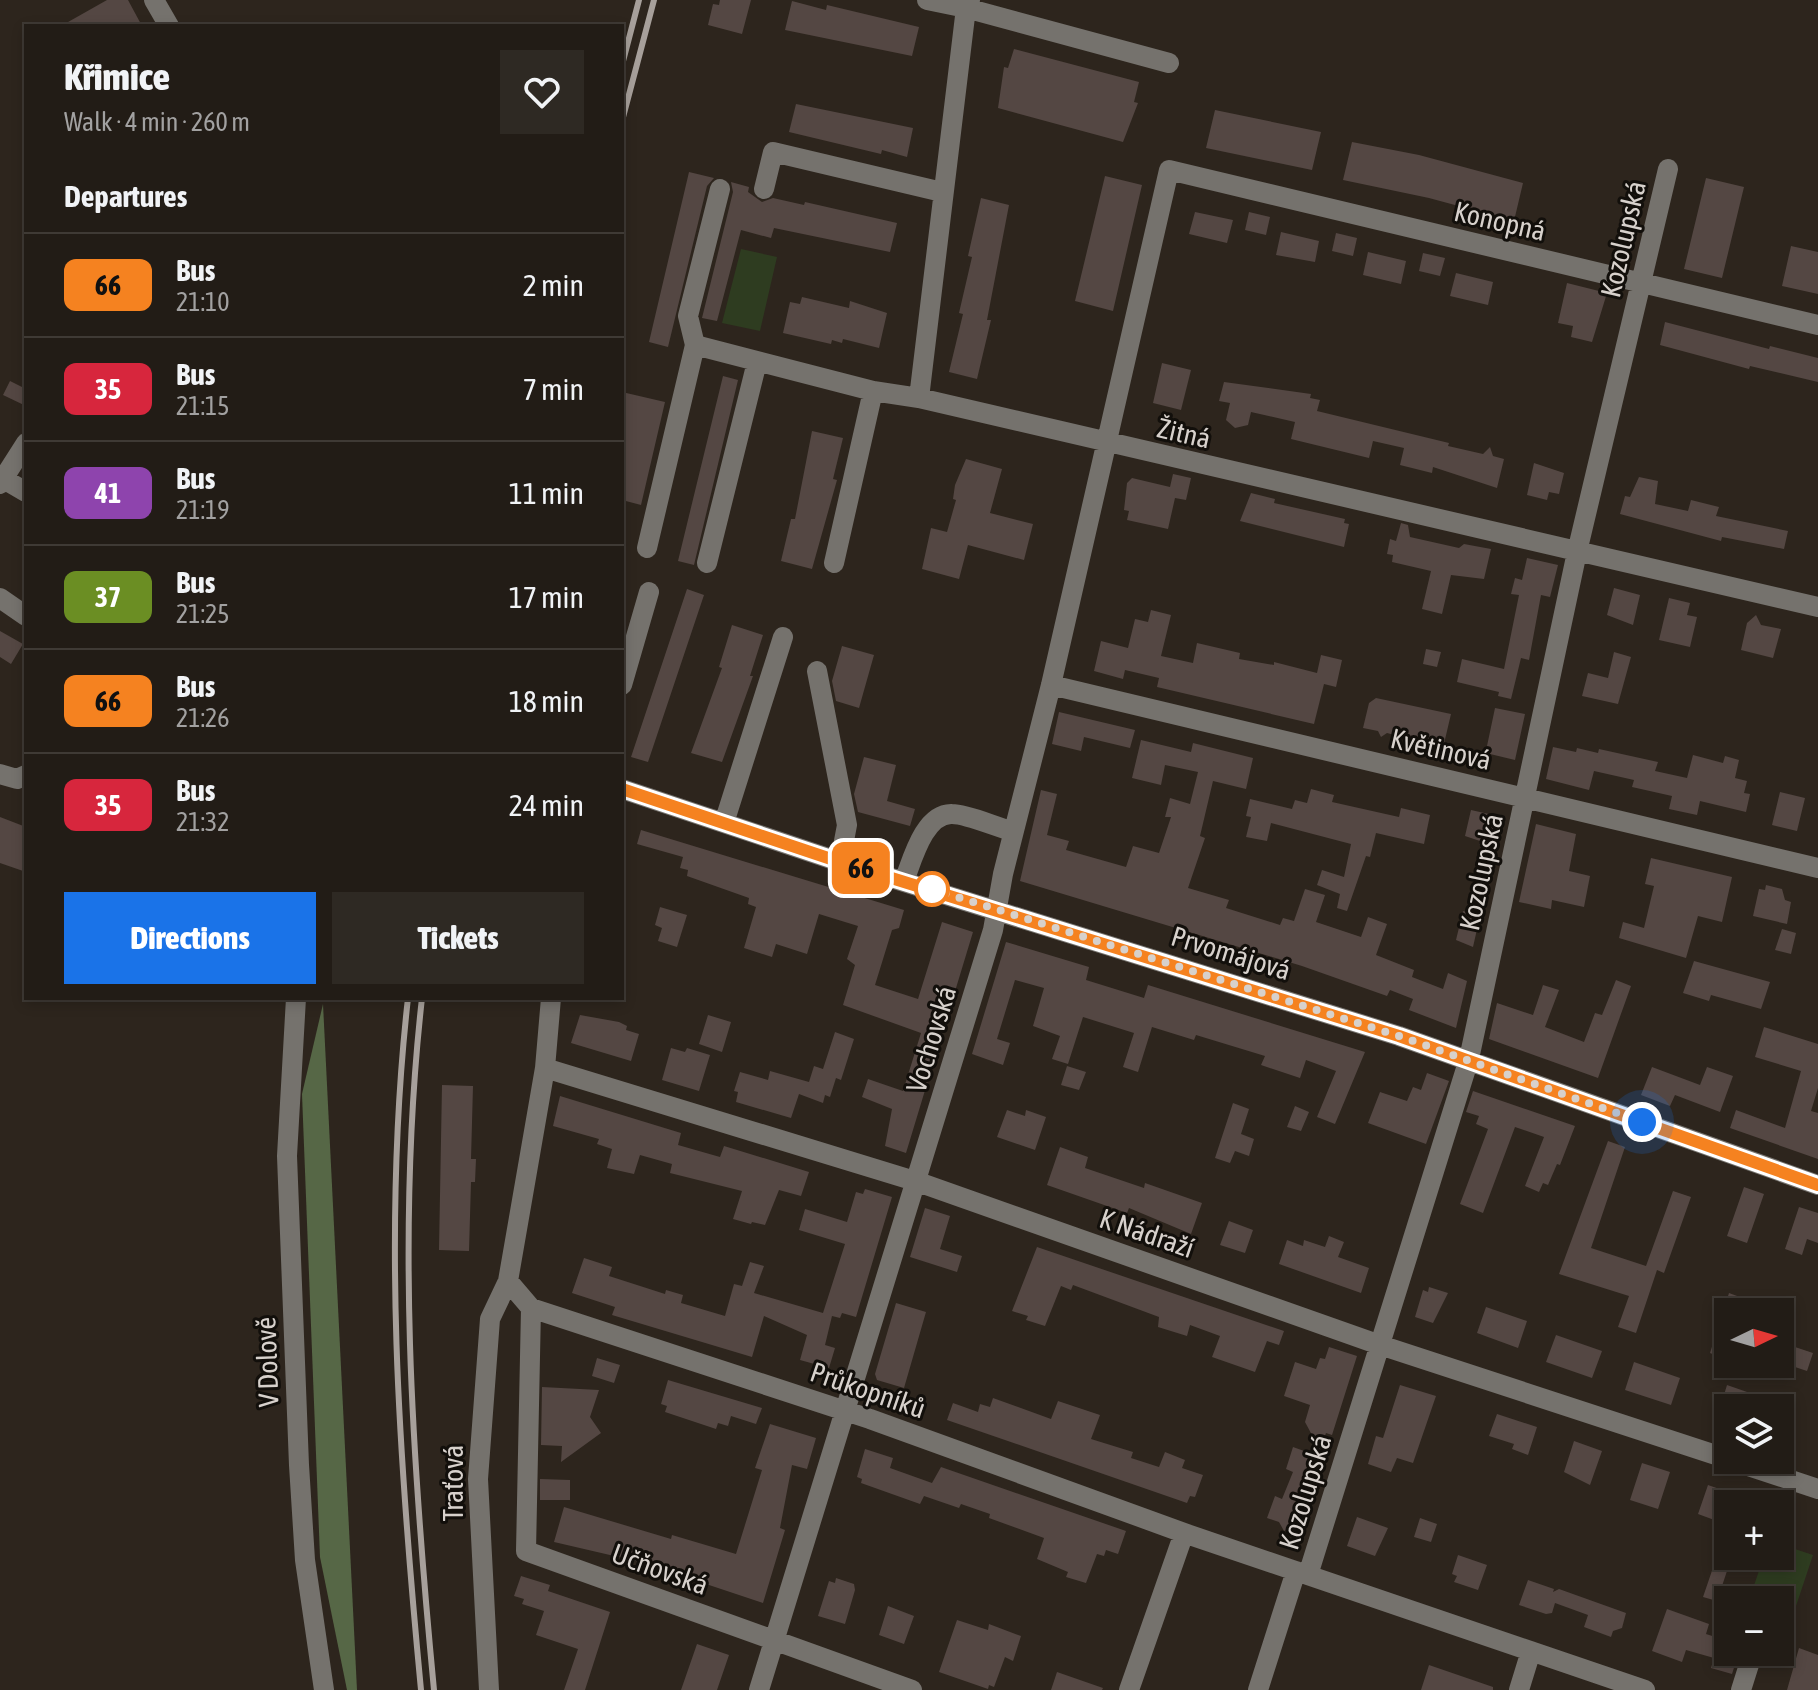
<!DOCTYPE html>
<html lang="en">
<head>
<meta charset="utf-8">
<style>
  :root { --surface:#221c16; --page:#2e2923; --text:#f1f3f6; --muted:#a2a1a1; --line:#3f3a35; --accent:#1a73e8 }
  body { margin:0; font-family:"Asap Condensed",sans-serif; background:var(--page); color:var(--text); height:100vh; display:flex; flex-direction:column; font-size:30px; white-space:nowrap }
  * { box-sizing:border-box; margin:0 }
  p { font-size:26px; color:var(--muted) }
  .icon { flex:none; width:44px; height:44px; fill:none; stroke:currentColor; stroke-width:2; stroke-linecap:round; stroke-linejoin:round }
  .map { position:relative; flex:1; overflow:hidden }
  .panel { position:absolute; left:24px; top:24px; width:600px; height:976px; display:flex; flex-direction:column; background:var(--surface); border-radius:0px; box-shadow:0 4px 12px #0003,0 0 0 2px var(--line) }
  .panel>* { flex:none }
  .badge { padding:0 16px; border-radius:12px; font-size:28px; line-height:52px }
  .needle { width:52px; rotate:85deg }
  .buttons { position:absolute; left:1714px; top:1298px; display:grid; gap:16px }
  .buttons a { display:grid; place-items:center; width:80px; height:80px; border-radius:0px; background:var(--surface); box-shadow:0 4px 12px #0003,0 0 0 2px var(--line); font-size:40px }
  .you { position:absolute; width:40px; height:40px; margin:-20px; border:6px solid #fff; border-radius:50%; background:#1a73e8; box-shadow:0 0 0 12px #1a73e833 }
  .map>.badge { position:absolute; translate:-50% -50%; box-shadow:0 0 0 4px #fff }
  h2 { padding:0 40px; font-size:30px; line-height:72px }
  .round { display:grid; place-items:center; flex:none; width:84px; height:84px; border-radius:0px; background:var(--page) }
  .summary { display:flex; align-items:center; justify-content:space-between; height:136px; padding:0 40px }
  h1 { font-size:38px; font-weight:800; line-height:60px }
  .button { display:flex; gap:16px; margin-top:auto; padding:16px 40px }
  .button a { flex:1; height:92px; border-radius:0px; background:var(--accent); color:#fff; font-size:32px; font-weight:800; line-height:92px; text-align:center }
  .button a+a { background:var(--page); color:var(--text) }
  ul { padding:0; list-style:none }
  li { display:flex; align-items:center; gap:24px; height:104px; padding:0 40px; border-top:2px solid var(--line) }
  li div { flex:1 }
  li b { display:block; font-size:30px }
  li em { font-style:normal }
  li .badge { min-width:88px; font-weight:700; text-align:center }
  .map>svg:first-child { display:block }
</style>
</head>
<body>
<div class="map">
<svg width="1818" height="1690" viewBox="0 0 1818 1690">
  <rect width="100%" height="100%" fill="#2d251d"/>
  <path fill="#2e3c20" d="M741,249L777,257L760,331L722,323Z
    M1780,1544L1813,1555L1785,1639L1780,1637V1600H1749L1764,1556H1780Z"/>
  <path fill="#566746" d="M323,1004L357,1690H347L320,1557L302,1094Z"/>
  <path fill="#544743" d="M107,0H128L142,26H61Z
    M720,0H751L742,34L708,25L713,4L719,5Z
    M792,1L826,10L827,5L919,27L912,56L785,30Z
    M1014,49L1139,82L1134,102L1138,103L1123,142L998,108L1004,67L1008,68Z
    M796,104L913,128L907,157L882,150L881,154L789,132Z
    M1215,110L1321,132L1312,170L1206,148Z
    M1352,142L1419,155L1523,183L1514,221L1429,198L1343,180Z
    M689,172L714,178L707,186L668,347L649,342Z
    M1105,176L1142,185L1113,311L1075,301Z
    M1706,178L1744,187L1722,278L1684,269Z
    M731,182L749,187L748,192L762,202L773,198L804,205L805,202L897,223L890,252L774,228L771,238L741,230L717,321L702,318L733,192Z
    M981,198L1009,205L987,320H991L977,379L949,372L963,314L959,313L972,257L968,256Z
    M1195,212L1233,220L1227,243L1189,234Z
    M1249,212L1270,217L1266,235L1245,230Z
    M1281,232L1319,241L1315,262L1276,255Z
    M1336,233L1357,238L1353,256L1332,251Z
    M1791,246L1818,252V294L1782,286Z
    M1368,252L1406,261L1401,284L1363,275Z
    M1423,253L1445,258L1440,276L1419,271Z
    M1456,273L1493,282L1488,305L1450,296Z
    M1567,283L1607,293L1592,342L1571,337L1573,326L1558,323Z
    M802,297L849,308L850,301L887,313L879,348L843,339L842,343L832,340L831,344L783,333L790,302L800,304Z
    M1665,322L1769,349L1770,346L1818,358V382L1750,366L1749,369L1660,345Z
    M1162,363L1191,370L1181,410L1153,403Z
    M723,376L738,380L694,565L678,561Z
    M10,381L26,389V406L3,395Z
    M1224,382L1311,394L1310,398L1320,400L1317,411L1449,443L1448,446L1483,454L1490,447L1493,456L1504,459L1497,488L1433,467L1432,473L1400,465L1404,448L1373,441L1369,458L1291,439L1295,422L1251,412L1248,425L1235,428L1226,420L1230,403L1219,401Z
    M622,392L665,402L641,505L622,500Z
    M812,431L843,438L833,479L837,480L812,569L781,561L791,519H795Z
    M966,459L1002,469L990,513L1033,524L1024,560L968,545L959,579L922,569L931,528L947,532L956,500L953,499L955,485Z
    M1534,463L1564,473L1559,494L1549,492L1547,500L1527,495Z
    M1173,474L1191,478L1186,500L1175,498L1168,529L1127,520L1129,511L1124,510L1127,483L1132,478L1170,487Z
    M1639,477L1658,481L1655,504L1688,511L1691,500L1719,507L1716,516L1788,531L1784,549L1722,537L1721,541L1620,514L1625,496L1630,497Z
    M1251,493L1275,499L1274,503L1345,519L1344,523L1349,524L1344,547L1240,521Z
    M1401,523L1408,525L1410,537L1459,548L1464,544L1491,549L1484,579L1451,575L1442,614L1422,609L1431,571L1392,562L1393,555L1387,554L1390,539L1396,541Z
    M1527,558L1558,565L1550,597L1541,595L1529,660L1521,658L1511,699L1498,696L1499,692L1457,682L1462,659L1504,669L1519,595L1511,594L1515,578L1522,580Z
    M1614,588L1640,595L1633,625L1607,615Z
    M687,589L704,595L648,762L631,757Z
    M1669,598L1690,603L1687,615L1697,617L1690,647L1659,640Z
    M1151,610L1171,615L1161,656L1193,663L1197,643L1240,653L1239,659L1274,665V662L1317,673L1321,655L1342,660L1336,687L1324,684L1314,724L1157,687L1159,678L1125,670L1123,679L1094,671L1101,641L1128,648L1135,619L1148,622Z
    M1756,615L1761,625L1781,629L1773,658L1741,650L1747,623Z
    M732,625L763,635L750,676H753L722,762L691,753L722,668L719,667Z
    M0,631L23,644L11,664L0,657Z
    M842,646L874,655L859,708L836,701L832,681Z
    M1426,649L1441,652L1437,667L1423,664Z
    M1614,652L1631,657L1618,704L1582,696L1588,673L1608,678Z
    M1376,698L1451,714L1443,748L1387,733L1381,737L1378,731L1363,728L1369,703Z
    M1495,708L1525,714L1515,760L1490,754L1491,747L1487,746Z
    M1059,712L1135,730L1130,748L1084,737L1081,751L1052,744Z
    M1141,740L1191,752L1193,743L1253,758L1246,789L1213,781L1200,836L1205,838L1188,888L1229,900L1226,908L1280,925L1283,918L1294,921L1305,889L1325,895L1316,922L1361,937L1368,917L1387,924L1376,955L1414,970L1412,977L1443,989L1448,973L1467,981L1456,1028L1409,1010L1413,999L1390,990L1387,996L1302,966L1020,881L1041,790L1057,794L1047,835L1069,841L1066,850L1126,867L1133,846L1159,853L1171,817H1165L1170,798L1190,804L1198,772L1165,765L1161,785L1132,778Z
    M1553,747L1576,752L1577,748L1598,753L1599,749L1658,762L1655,771L1687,778L1693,755L1723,763L1725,756L1739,760L1735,778L1747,781L1744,793L1750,794L1746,812L1700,801L1697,815L1669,809L1672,796L1632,787L1634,780L1594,771L1589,790L1546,779Z
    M864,757L896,765L887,801L915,809L910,826L858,812L854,794Z
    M1311,789L1334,795L1332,802L1399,817L1401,808L1430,815L1424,844L1376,833L1370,857L1366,856L1347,911L1337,908L1340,894L1317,885L1322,870L1344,877L1351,844L1271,823L1267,841L1246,837L1251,817L1246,816L1250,799L1292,809L1295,800L1307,803Z
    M1780,792L1805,798L1797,831L1772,825Z
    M1471,810L1502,817L1495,849L1479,845L1480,841L1465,836Z
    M0,817L26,827V872L0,863Z
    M1536,824L1576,834L1569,871L1590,876L1584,907L1552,900L1551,909L1519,902Z
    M641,830L904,910L899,928L892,930L875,985L918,999L942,922L973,932L906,1153L885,1146L892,1109L862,1097L868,1079L903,1091L921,1033L843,1005L855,965L847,959L858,926L819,914L807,954L776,944L772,957L744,948L756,907L748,904L749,898L687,876L688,870L680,868L683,857L637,844Z
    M1651,858L1732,877L1722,922L1698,916L1686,958L1619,938L1623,922L1644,928L1654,886L1645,884Z
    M1766,885L1782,889L1785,900L1791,902L1787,924L1753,916L1759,889L1765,890Z
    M660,907L687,915L677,947L658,941L662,928L655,925Z
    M1463,911L1480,916L1473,947L1456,940Z
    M1782,929L1796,933L1791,954L1775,950Z
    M1006,942L1089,967L1086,980L1144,998L1148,985L1365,1052L1335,1124L1317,1117L1336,1071L1306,1060L1300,1078L1261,1065L1265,1056L1196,1035L1194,1040L1152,1027L1138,1072L1123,1067L1134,1033L1083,1017L1068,1064L1052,1059L1060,1036L1033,1026L1044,988L1015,980L997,1039L1010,1043L1003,1065L972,1054Z
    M1694,961L1770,982L1761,1009L1711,995L1709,1001L1683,993Z
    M1616,980L1631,986L1598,1078L1489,1039L1497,1003L1533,1015L1543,985L1559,990L1545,1027L1584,1042L1595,1013L1602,1015Z
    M580,1015L619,1022L627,1026L626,1030L639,1034L631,1061L571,1043Z
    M708,1015L731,1022L722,1052L699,1044Z
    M1764,1027L1818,1044V1088L1811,1111L1818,1113V1159L1730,1128L1736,1110L1785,1128L1801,1071L1755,1057Z
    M835,1032L854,1039L841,1080L836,1078L830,1097L825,1095L823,1103L799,1094L791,1118L736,1102L738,1092L734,1091L740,1072L768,1080L770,1071L809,1082L814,1066L823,1069Z
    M671,1048L685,1052L687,1048L710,1055L699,1091L662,1080Z
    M1067,1066L1086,1072L1079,1090L1061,1085Z
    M1652,1067L1700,1085L1707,1067L1733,1076L1720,1112L1675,1095L1670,1106L1641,1095Z
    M1427,1073L1449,1081L1426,1144L1368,1123L1380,1092L1407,1101L1413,1087L1421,1090Z
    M442,1085L473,1086L471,1159H476L475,1182H471L469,1251L439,1250Z
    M1473,1091L1575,1126L1560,1165L1557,1164L1548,1185L1543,1183L1539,1192L1525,1186L1544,1137L1515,1127L1483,1213L1460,1204L1488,1129L1476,1124L1479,1116L1466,1112Z
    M560,1096L681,1133L678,1145L720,1157L724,1146L809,1172L801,1196L779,1190L765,1225L752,1222L751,1224L733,1219L742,1191L670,1173L672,1164L640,1155L634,1174L607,1168L612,1149L597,1144L599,1139L553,1126Z
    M1233,1103L1249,1109L1241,1134L1254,1139L1249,1156L1235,1151L1230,1163L1215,1158Z
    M1295,1106L1309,1112L1301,1131L1287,1127Z
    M1007,1110L1025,1116L1026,1110L1046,1117L1035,1150L997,1137Z
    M1608,1141L1625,1147L1591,1248L1646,1266L1673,1191L1691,1197L1664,1273L1657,1270L1636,1333L1618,1327L1629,1296L1559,1274Z
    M1060,1147L1088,1157L1085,1168L1144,1188L1145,1183L1202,1203L1191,1234L1129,1208L1127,1213L1047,1185Z
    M1744,1187L1764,1194L1747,1243L1727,1236Z
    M865,1189L892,1197L856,1317L842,1313L840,1318L832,1316L825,1345L835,1348L829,1368L800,1360L807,1335L764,1316L752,1357L612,1315L615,1307L572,1293L584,1258L612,1267L609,1276L665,1294L666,1290L683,1295L681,1303L725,1316L734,1284L742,1286L750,1262L764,1266L754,1293L823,1313L845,1244L799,1230L805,1209L847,1222L856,1192L863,1194Z
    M1799,1207L1818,1213V1243L1807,1239L1802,1255L1785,1249Z
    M925,1208L950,1216L940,1249L962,1256L957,1272L910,1257Z
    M1229,1221L1253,1230L1245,1253L1220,1245Z
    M1329,1236L1344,1242L1338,1257L1369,1268L1361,1293L1279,1264L1287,1240L1303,1246L1304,1240L1325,1247Z
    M1037,1247L1284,1331L1279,1345L1267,1341L1255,1372L1212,1357L1220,1336L1190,1325L1187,1336L1158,1327L1159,1317L1073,1285L1071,1290L1061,1286L1045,1326L1026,1320L1028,1316L1012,1311Z
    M1429,1287L1448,1293L1433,1323L1415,1317L1423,1290L1428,1292Z
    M1729,1293L1748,1300L1745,1312H1728V1360L1710,1353Z
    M896,1303L926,1312L904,1388L877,1380L875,1374Z
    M1486,1307L1527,1321L1518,1348L1477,1333Z
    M1556,1335L1602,1351L1592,1378L1546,1362Z
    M1780,1342L1813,1353L1807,1371L1780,1362Z
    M1329,1347L1357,1356L1332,1435L1326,1433L1320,1450L1305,1422L1310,1405L1284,1396L1295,1362L1316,1369L1320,1358L1325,1359Z
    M597,1358L620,1365L614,1383L592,1376Z
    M1634,1362L1680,1378L1671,1405L1625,1390Z
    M668,1380L762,1408L756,1424L731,1416L728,1426L718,1423L716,1429L665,1412L667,1406L661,1404Z
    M1400,1385L1436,1396L1413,1463L1397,1458L1391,1472L1368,1464L1376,1436L1383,1438Z
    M1727,1385L1787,1406L1786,1408H1720Z
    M542,1387L599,1390L590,1417L601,1433L561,1462L562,1446L541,1445Z
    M993,1398L1051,1419L1058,1401L1100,1415L1091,1439L1133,1452L1131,1458L1159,1467L1165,1452L1185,1460L1182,1468L1203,1475L1195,1497L1190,1496L1187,1503L947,1420L953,1403L978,1412L980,1404L990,1407Z
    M1497,1414L1537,1427L1528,1455L1512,1449L1514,1444L1489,1436Z
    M770,1424L816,1438L807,1469L792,1465L780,1528L785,1530L763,1603L640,1562L554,1542L564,1507L671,1539L672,1535L736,1554L762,1470L755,1468Z
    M1574,1441L1602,1451L1590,1485L1564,1472Z
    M1293,1447L1318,1456L1294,1526L1284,1531L1279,1522L1267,1518L1275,1496L1282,1499L1293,1472L1286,1469Z
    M865,1449L893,1458L890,1468L932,1483L941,1467L1126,1531L1118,1554L1106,1550L1104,1556L1097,1554L1086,1583L1066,1577L1068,1572L1037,1559L1044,1538L989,1518L990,1514L961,1504L959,1508L924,1496L920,1504L861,1483L862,1479L857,1477Z
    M1642,1463L1670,1472L1658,1509L1630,1500Z
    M540,1479L570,1480V1500H540Z
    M1708,1485L1728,1492V1525L1698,1514Z
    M1357,1517L1388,1528L1375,1556L1347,1546Z
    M1420,1518L1437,1524L1431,1542L1414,1537Z
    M1458,1555L1487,1565L1478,1590L1454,1582L1457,1576L1452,1574Z
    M1717,1556H1732L1717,1601L1703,1597Z
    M521,1576L550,1585L548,1591L610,1612L585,1690H564L578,1649L536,1635L544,1611L522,1604L524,1599L514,1596Z
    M836,1578L854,1584L855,1590L845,1624L818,1616L829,1581L835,1583Z
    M1528,1580L1554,1589L1553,1592L1559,1589L1626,1613L1622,1628L1613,1631L1611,1637L1584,1627L1588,1615L1555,1603L1552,1613L1546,1614L1519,1605Z
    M888,1606L914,1616L904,1644L879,1635Z
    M1667,1609L1709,1624L1706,1634L1728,1641V1652H1739L1732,1674L1711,1668L1714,1658L1686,1650L1682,1662L1652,1651Z
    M957,1620L988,1630L989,1624L1021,1636L1013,1661L1005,1657L994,1687L989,1685L988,1689L939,1672Z
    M697,1644L729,1655L717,1690H681Z
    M1799,1648L1818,1655V1690H1787Z
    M1429,1665L1493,1687V1690H1421Z
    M1057,1672L1103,1688L1102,1690H1051Z"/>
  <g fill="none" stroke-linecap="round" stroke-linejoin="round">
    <path stroke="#75726d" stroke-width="20" d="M154,0L169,26
      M970,0L966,8L1169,63
      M720,189L688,316L695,345L873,391L919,398L1818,607
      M764,189L773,152L942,192
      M919,398L966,8L927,0
      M0,477L26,492
      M0,484L26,443
      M647,548L695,345
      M707,563L757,362
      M834,563L873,391
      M0,598L26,616
      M817,671L847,825L840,862
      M622,685L649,592
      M1051,685L1818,868
      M0,774L17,779L26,775
      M622,789L840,862L1399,1036L1818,1185
      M724,823L783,637
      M904,881C912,861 924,813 952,814C967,814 996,827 1012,831
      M296,998L287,1156L299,1465L305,1560L324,1690
      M545,1068L918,1182L1380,1345L1728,1459
      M508,1281L545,1068L551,998
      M531,1308L870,1419L1184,1533L1645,1690
      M1730,1460L1818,1489
      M1308,1575L1469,1059L1577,552L1668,169
      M489,1690L478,1479L490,1319L508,1281L531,1308L526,1551L912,1690
      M759,1690L993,930L1003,874L1051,685L1169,170L1818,325
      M1129,1690L1184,1533
      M1258,1690L1296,1571
      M1519,1690L1531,1651
      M1741,1690L1753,1652"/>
    <path stroke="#a7a09b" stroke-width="6" d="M622,65L639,0
      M622,121L654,0
      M408,998C382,1229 399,1460 421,1690
      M422,998C396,1229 412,1460 434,1690"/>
  </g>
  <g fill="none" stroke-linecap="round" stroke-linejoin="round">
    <defs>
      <path id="line" d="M622,789L840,862L1399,1036L1818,1185"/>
    </defs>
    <use href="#line" stroke="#fff" stroke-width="18"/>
    <use href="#line" stroke="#f58220" stroke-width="12"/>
    <path stroke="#d7d1cc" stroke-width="8" stroke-dasharray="0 14.4" d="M932,889L1399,1036L1642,1122"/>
  </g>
  <circle fill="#fff" stroke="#f58220" stroke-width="4" cx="932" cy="889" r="16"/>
  <g text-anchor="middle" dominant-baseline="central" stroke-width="6" stroke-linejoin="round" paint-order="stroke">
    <g font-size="28" fill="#d7d1cc" stroke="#120f0b">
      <text transform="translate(1500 221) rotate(13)">Konopná</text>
      <text transform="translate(1623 239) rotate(-77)">Kozolupská</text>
      <text transform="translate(1184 433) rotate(13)">Žitná</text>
      <text transform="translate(1441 749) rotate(13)">Květinová</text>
      <text transform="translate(1481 872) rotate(-78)">Kozolupská</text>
      <text transform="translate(1231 953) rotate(17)">Prvomájová</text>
      <text transform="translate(931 1039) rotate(-73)">Vochovská</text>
      <text transform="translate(1147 1233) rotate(19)">K Nádraží</text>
      <text transform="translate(267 1362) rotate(-92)">V Dolově</text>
      <text transform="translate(868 1390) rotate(19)">Průkopníků</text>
      <text transform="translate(453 1483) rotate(-90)">Traťová</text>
      <text transform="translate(1305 1492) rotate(-73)">Kozolupská</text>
      <text transform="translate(660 1569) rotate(20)">Učňovská</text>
    </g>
  </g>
</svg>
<div class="buttons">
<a><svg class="needle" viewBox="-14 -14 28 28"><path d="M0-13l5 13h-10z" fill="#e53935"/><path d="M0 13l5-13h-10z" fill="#a2a1a1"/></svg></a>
<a><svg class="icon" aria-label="layers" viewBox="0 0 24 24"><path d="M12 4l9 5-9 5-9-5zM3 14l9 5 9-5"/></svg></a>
<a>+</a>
<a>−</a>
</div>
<div class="you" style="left:1642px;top:1122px"></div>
<b class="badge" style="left:861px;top:868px;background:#f58220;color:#111">66</b>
<section class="panel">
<div class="summary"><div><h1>Křimice</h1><p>Walk · 4 min · 260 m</p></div><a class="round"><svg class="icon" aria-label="heart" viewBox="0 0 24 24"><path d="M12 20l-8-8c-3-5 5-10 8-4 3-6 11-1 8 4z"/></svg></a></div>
<h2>Departures</h2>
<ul>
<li><span class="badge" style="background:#f58220;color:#111">66</span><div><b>Bus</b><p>21:10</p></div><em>2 min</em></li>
<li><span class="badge" style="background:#d7263d;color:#fff">35</span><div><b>Bus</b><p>21:15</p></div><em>7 min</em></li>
<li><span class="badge" style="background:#8e44ad;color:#fff">41</span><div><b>Bus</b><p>21:19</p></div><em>11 min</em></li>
<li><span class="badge" style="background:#6b8e23;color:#fff">37</span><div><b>Bus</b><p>21:25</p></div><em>17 min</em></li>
<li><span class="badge" style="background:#f58220;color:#111">66</span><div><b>Bus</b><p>21:26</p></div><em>18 min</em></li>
<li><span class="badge" style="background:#d7263d;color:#fff">35</span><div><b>Bus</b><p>21:32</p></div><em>24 min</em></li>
</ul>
<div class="button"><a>Directions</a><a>Tickets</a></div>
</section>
</div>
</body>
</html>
